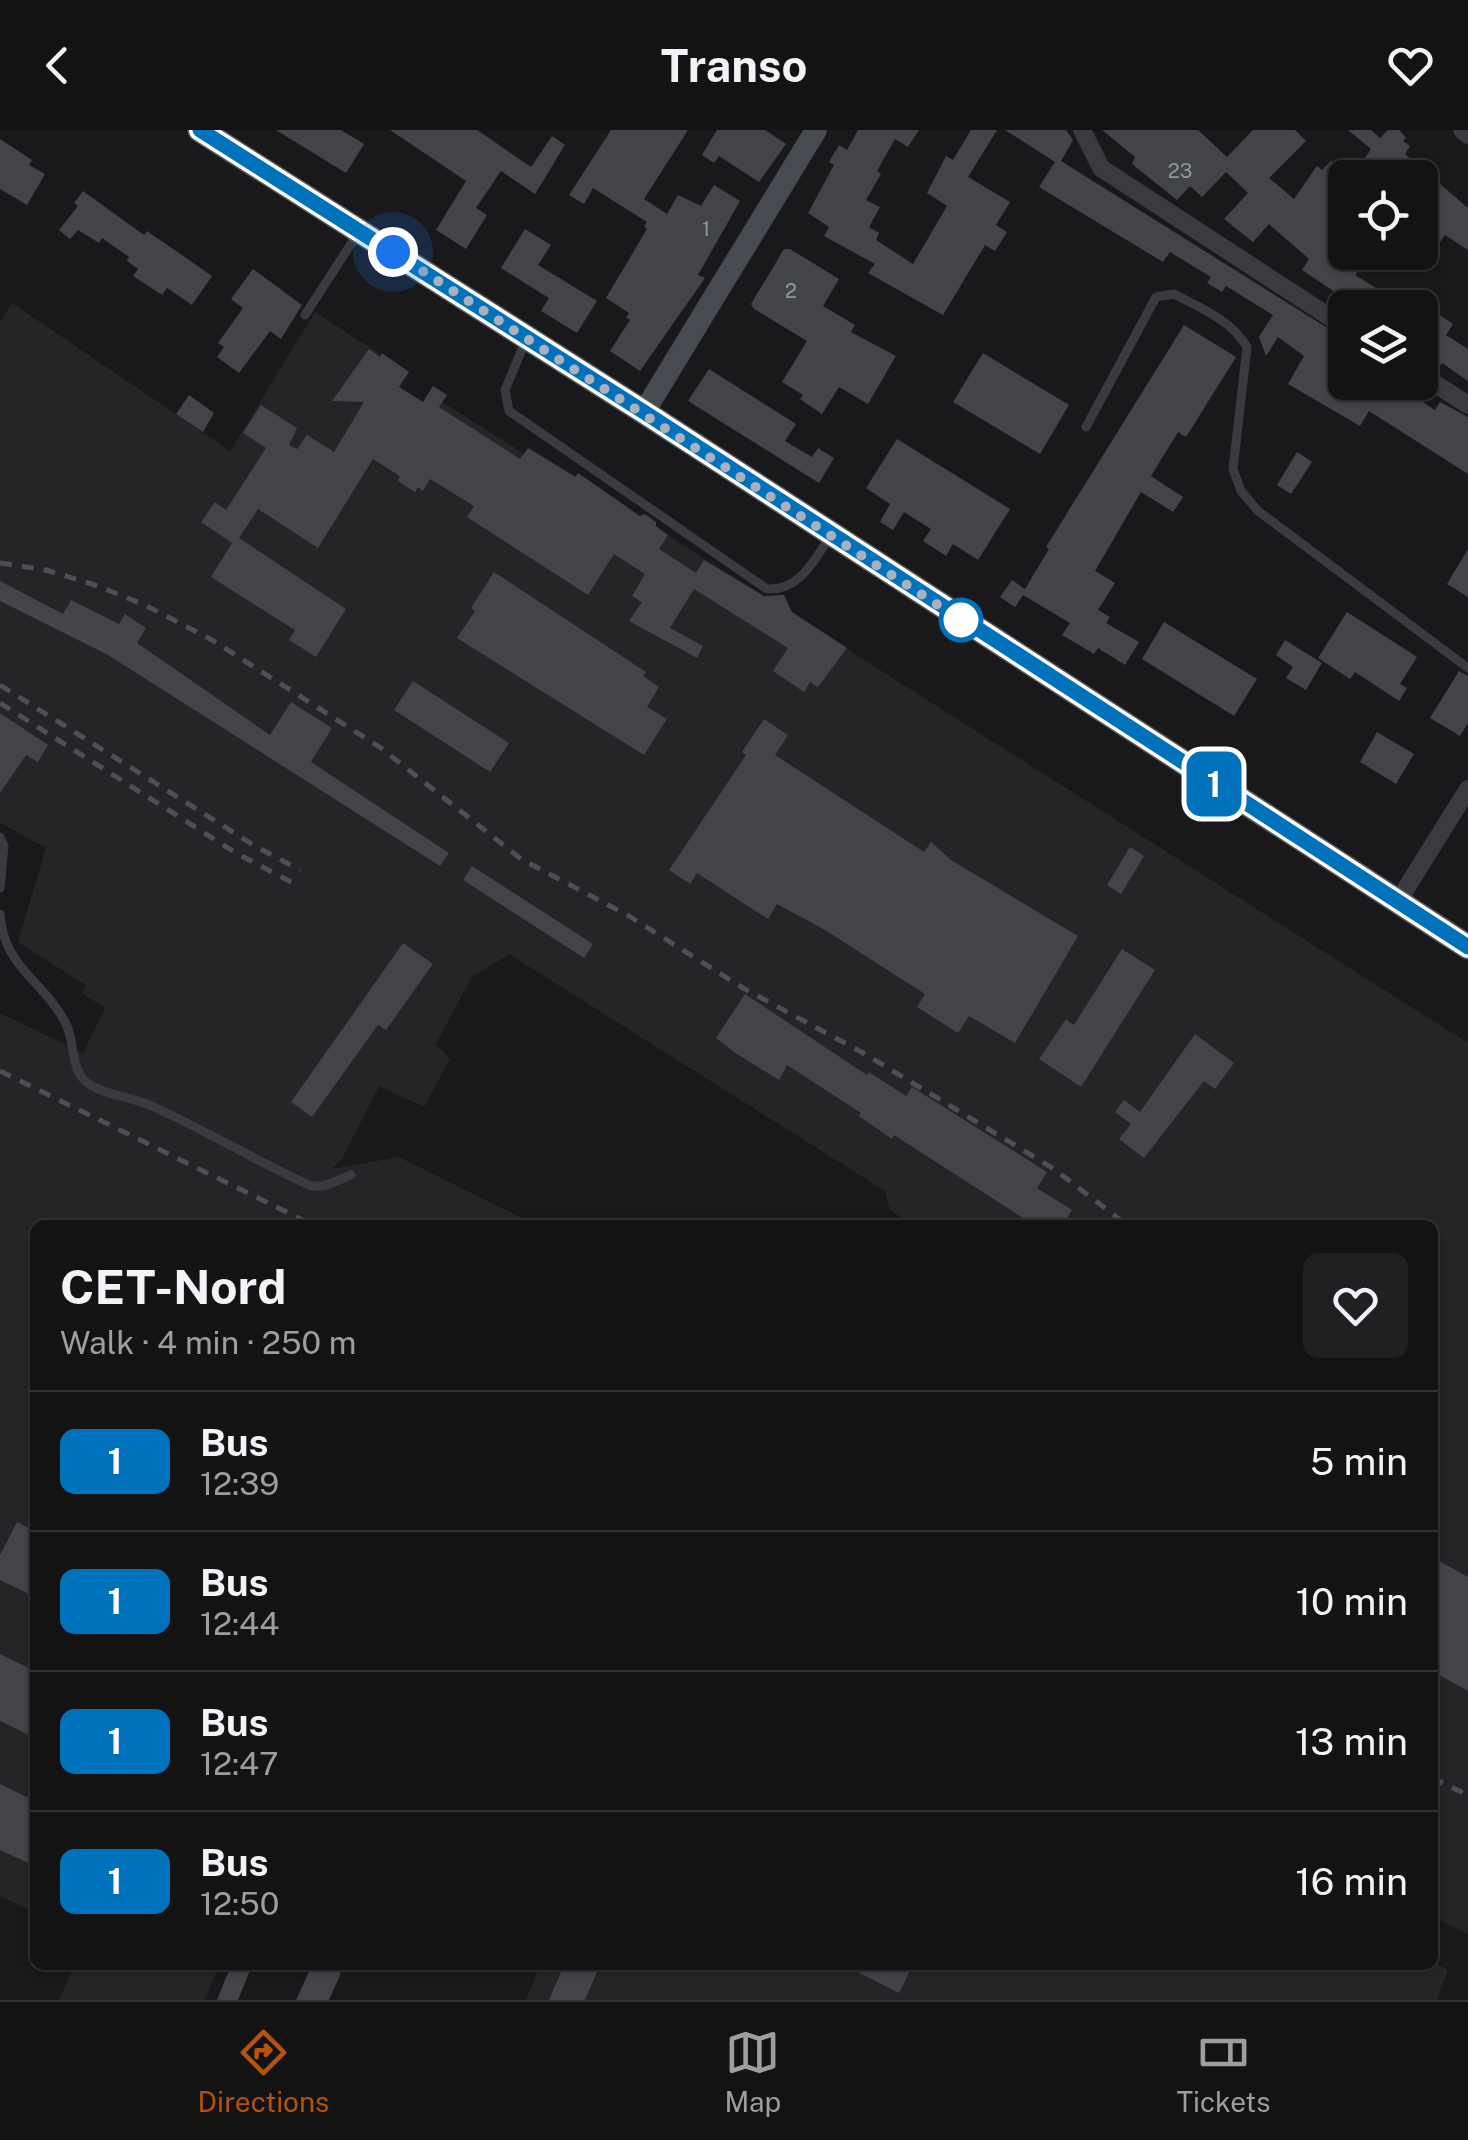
<!DOCTYPE html>
<html lang="en">
<head>
<meta charset="utf-8">
<style>
  :root { --surface:#131314; --page:#202022; --text:#f1f3f6; --muted:#9d9ea0; --line:#323234; --accent:#b45309 }
  body { margin:0; font-family:"Public Sans",sans-serif; background:var(--page); color:var(--text); height:100vh; display:flex; flex-direction:column; font-size:38px; white-space:nowrap }
  * { box-sizing:border-box; margin:0 }
  p { font-size:32px; color:var(--muted) }
  .icon { flex:none; width:55px; height:55px; fill:none; stroke:currentColor; stroke-width:2; stroke-linecap:round; stroke-linejoin:round }
  .map { position:relative; flex:1; overflow:hidden }
  .details { position:absolute; left:30px; top:1090px; width:1408px; height:750px; display:flex; flex-direction:column; background:var(--surface); border-radius:15px; box-shadow:0 2px 8px #0004,0 0 0 2px var(--line) }
  .details>* { flex:none }
  .badge { padding:0 20px; border-radius:15px; font-size:35px; line-height:65px }
  .controls { position:absolute; left:1328px; top:30px; display:grid; gap:20px }
  .controls a { display:grid; place-items:center; width:110px; height:110px; border-radius:15px; background:var(--surface); box-shadow:0 2px 8px #0004,0 0 0 2px var(--line); font-size:50px }
  .you { position:absolute; width:50px; height:50px; margin:-25px; border:8px solid #fff; border-radius:50%; background:#1a73e8; box-shadow:0 0 0 15px #1a73e833 }
  .map>.badge { position:absolute; translate:-50% -50%; box-shadow:0 0 0 5px #fff }
  .round { display:grid; place-items:center; flex:none; width:105px; height:105px; border-radius:15px; background:var(--page) }
  .head { display:flex; align-items:center; justify-content:space-between; height:170px; padding:0 30px }
  h1 { font-size:48px; font-weight:700; line-height:75px }
  ul { padding:0; list-style:none }
  li { display:flex; align-items:center; gap:30px; height:140px; padding:0 30px; border-top:2px solid var(--line) }
  li div { flex:1 }
  li b { display:block; font-size:38px }
  li em { font-style:normal }
  li .badge { min-width:110px; font-weight:700; text-align:center }
  header { display:flex; justify-content:space-between; align-items:center; height:130px; padding:0 30px; background:var(--surface); font-size:45px; font-weight:700 }
  .tabs { display:flex; justify-content:space-around; align-items:center; height:140px; border-top:2px solid var(--line); background:var(--surface); font-size:28px; color:var(--muted) }
  .tabs a { display:grid; justify-items:center; gap:5px }
  .tabs .current { color:var(--accent) }
  .map>svg:first-child { display:block }
</style>
</head>
<body>
<header><svg class="icon" aria-label="back" viewBox="0 0 24 24"><path d="M15 5l-7 7 7 7"/></svg>Transo<svg class="icon" aria-label="heart" viewBox="0 0 24 24"><path d="M12 20l-8-8c-3-5 5-10 8-4 3-6 11-1 8 4z"/></svg></header>
<div class="map">
<svg width="1468" height="1870" viewBox="0 0 1468 1870">
  <rect width="100%" height="100%" fill="#19191b"/>
  <path fill="#252528" d="M12,173L230,321L315,182L383,226L381,244L343,308L434,267L525,324L530,318L575,346L554,378L612,370L1468,913V1804L1432,1786V1095H913L890,1080L885,1061L509,824L471,848L436,914L450,929L424,977L379,956L342,1029L331,1039L399,1027L536,1095H35V1783L0,1766V883L83,923L105,878L82,863L87,856L18,812L46,718L0,693V192Z
    M1433,1832L1448,1840L1437,1870H526L540,1835H1432Z
    M75,1835H219L205,1870H59Z"/>
  <path fill="#434448" d="M276,0H341L364,14L346,43Z
    M390,0H477L531,37L552,6L565,15L535,64L501,41L476,78L487,85L466,119L436,100L466,51Z
    M611,0H688L644,69L667,84L678,65L701,76L714,55L740,71L698,145L705,148L640,241L610,221L630,190L626,188L629,183L606,168L647,99L644,96L647,92L593,58L584,74L569,65Z
    M717,0H765L786,14L759,52L719,26L714,33L702,25Z
    M858,0H919L908,17L895,9L877,41L881,44L866,70L880,77L869,97L879,103L876,110L913,134L947,76L927,63L946,26L953,30L971,0H997L968,47L1010,72L996,95L1007,102L995,121L985,115L943,185L868,143L875,134L824,106L829,97L808,83L834,35L829,32L839,15L847,20Z
    M1005,0H1066L1073,10L1061,31L1345,209V252H1392L1435,280L1440,272L1468,287V344L1369,281L1360,296L1288,254L1304,226L1278,207L1266,226L1259,207L1273,185L1226,156L1222,162L1207,153L1211,147L1170,122L1163,132L1039,57L1055,32Z
    M1102,0H1198L1227,27L1253,0H1295L1306,11L1269,48L1294,69L1317,36L1322,40L1331,31L1349,48H1345V123L1363,135L1355,145L1408,178H1359L1302,140L1309,129L1269,94L1253,112L1224,89L1248,63L1226,42L1202,67L1190,56L1177,70L1132,34L1135,27Z
    M1348,0H1371L1380,8L1388,0H1399L1406,8L1403,11L1410,16L1405,24L1468,78V120L1445,105L1440,112L1423,101L1434,86L1420,74V48H1394L1380,37L1372,45L1361,34L1371,19Z
    M0,9L32,30L29,35L45,44L27,75L0,59Z
    M83,61L144,105L147,101L212,146L192,175L167,158L162,165L133,146L138,139L127,131L129,127L102,108L99,113L78,100L70,109L59,100L78,76L74,73Z
    M525,99L551,115L538,135L597,171L577,203L541,181L549,168L501,138Z
    M784,119H790L839,149L823,176L855,195L851,202L896,226L868,274L839,257L822,284L800,269L803,265L782,252L807,211L754,179L751,174Z
    M253,139L302,175L281,209L270,201L239,243L217,227L224,217L218,213L243,178L231,169Z
    M1438,184L1453,194L1446,205L1468,219V251L1442,233L1437,240L1420,232V213Z
    M1184,195L1236,227L1186,307L1178,302L1151,346L1183,367L1173,382L1141,362L1095,441L1115,453L1098,480L1110,487L1106,493L1139,512L1125,535L1098,518L1094,524L1062,505L1070,493L1023,465L1015,477L1000,467L1012,450L1025,459L1049,419L1046,417Z
    M369,219L380,227L382,223L409,242L399,257L423,272L433,256L447,265L439,277L520,329L528,318L575,347L578,343L640,386L645,384L656,392V396L668,405L659,419L696,443L704,430L764,466L784,465L792,482L847,518L818,557L810,552L804,562L773,541L788,518L694,459L670,498L703,516L697,528L629,491L642,472L632,466L645,444L614,424L588,465L467,387L474,376L430,349L423,361L418,357L415,362L398,351L400,347L395,343L373,329L318,418L258,379L239,408L346,479L316,527L289,510L295,500L211,447L232,413L201,392L215,372L226,380L266,318L243,303L261,275L297,298L289,315L297,319L307,305L334,322L364,272L332,271Z
    M983,223L1069,275L1040,324L953,272Z
    M709,239L796,294L785,311L812,327L818,318L834,328L819,353L688,271Z
    M189,265L214,283L203,302L176,284Z
    M897,309L1010,379L978,430L953,414L946,426L923,411L931,399L904,382L893,400L880,392L890,374L866,358Z
    M1297,322L1312,332L1291,364L1277,355Z
    M1468,419V467L1447,454Z
    M494,442L646,542L643,546L659,557L647,577L667,589L644,625L457,508L475,481L471,478Z
    M0,451L63,484L71,470L119,494L125,484L146,498L137,513L270,605L291,572L332,598L311,632L449,723L440,736L108,525L0,471Z
    M1347,482L1417,527L1400,554L1407,558L1399,571L1355,542L1350,549L1318,528Z
    M1164,492L1257,549L1234,586L1142,529Z
    M1285,510L1322,533L1306,560L1286,548L1293,537L1276,525Z
    M1459,541L1468,546V593L1460,606L1430,588Z
    M413,551L509,613L490,642L394,580Z
    M0,583L48,615L38,632L26,625L0,663Z
    M764,589L788,605L775,625L924,722L931,712L951,730L1078,806L1015,913L969,886L958,903L917,877L925,864L825,800L777,774L768,789L697,743L690,754L669,740L746,625L742,622Z
    M1377,602L1414,624L1396,654L1360,632Z
    M1130,717L1144,726L1121,764L1107,755Z
    M472,736L593,814L584,828L463,750Z
    M403,813L433,834L386,900L378,895L312,987L291,972Z
    M1122,819L1155,840L1081,957L1039,929L1066,889L1074,895Z
    M745,864L867,945L869,942L906,966L912,957L1047,1042L1037,1058L1072,1080L1063,1095H1034L894,1005L892,1009L859,986L861,983L787,935L779,950L737,924L716,908Z
    M1195,904L1234,933L1215,959L1204,951L1144,1028L1119,1009L1131,994L1115,982L1124,970L1140,982Z
    M17,1392L35,1401V1467L0,1450V1425Z
    M1432,1427L1468,1447V1561L1432,1541Z
    M0,1524L35,1541V1608L0,1591Z
    M0,1654L35,1671V1736L0,1720Z
    M231,1835H252L238,1870H217Z
    M312,1835H322L341,1843L329,1870H296Z
    M564,1835H600L585,1870H549Z
    M844,1835H913L899,1863Z"/>
  <g fill="none" stroke-linecap="round" stroke-linejoin="round">
    <path stroke="#393b40" stroke-width="9" d="M305,185L358,103
      M525,212L505,260L509,281L767,459C800,461 813,431 830,407
      M1086,297L1156,167L1174,164C1202,179 1230,189 1247,217L1233,339L1241,361L1258,381L1468,538
      M0,707L4,716L0,758
      M0,784C4,838 42,849 65,892C76,911 69,941 89,954C107,966 134,967 154,977C207,1001 258,1032 311,1056H324L351,1045"/>
    <path stroke="#393b40" stroke-width="18" d="M1082,0L1101,38L1345,197
      M1462,0L1468,5
      M1420,244L1468,275
      M1397,773L1468,659"/>
    <path stroke="#474a50" stroke-width="22" d="M644,282L816,0"/>
    <path stroke="#55585f" stroke-width="25" d="M200,0L644,282L1468,817"/>
    <path stroke="#4c4f55" stroke-width="5" stroke-dasharray="12 10" stroke-linecap="butt" d="M0,433L46,440L95,455L145,475L212,510L381,618L521,729L629,786L743,858L865,924L1054,1039L1127,1095
      M0,555L255,716L300,740
      M0,573L236,723L291,752
      M0,941L313,1095
      M1432,1648L1468,1665"/>
  </g>
  <g fill="none" stroke-linecap="round" stroke-linejoin="round">
    <defs>
      <path id="line" d="M200,0L644,282L1468,817"/>
    </defs>
    <use href="#line" stroke="#fff" stroke-width="22"/>
    <use href="#line" stroke="#0072bc" stroke-width="15"/>
    <path stroke="#abb0bb" stroke-width="10" stroke-dasharray="0 18" d="M393,122L961,490"/>
  </g>
  <circle fill="#fff" stroke="#0072bc" stroke-width="5" cx="961" cy="490" r="20"/>
  <g text-anchor="middle" dominant-baseline="central" stroke-width="10" stroke-linejoin="round" paint-order="stroke">
    <g font-size="20" fill="#91959e">
      <text x="1180" y="41">23</text>
      <text x="706" y="99">1</text>
      <text x="791" y="161">2</text>
    </g>
  </g>
</svg>
<div class="controls">
<a><svg class="icon" aria-label="locate" viewBox="0 0 24 24"><circle cx="12" cy="12" r="6"/><path d="M12 2v4M12 18v4M2 12h4M18 12h4"/></svg></a>
<a><svg class="icon" aria-label="layers" viewBox="0 0 24 24"><path d="M12 4l9 5-9 5-9-5zM3 14l9 5 9-5"/></svg></a>
</div>
<div class="you" style="left:393px;top:122px"></div>
<b class="badge" style="left:1214px;top:654px;background:#0072bc;color:#fff">1</b>
<section class="details">
<div class="head"><div><h1>CET-Nord</h1><p>Walk · 4 min · 250 m</p></div><a class="round"><svg class="icon" aria-label="heart" viewBox="0 0 24 24"><path d="M12 20l-8-8c-3-5 5-10 8-4 3-6 11-1 8 4z"/></svg></a></div>
<ul>
<li><span class="badge" style="background:#0072bc;color:#fff">1</span><div><b>Bus</b><p>12:39</p></div><em>5 min</em></li>
<li><span class="badge" style="background:#0072bc;color:#fff">1</span><div><b>Bus</b><p>12:44</p></div><em>10 min</em></li>
<li><span class="badge" style="background:#0072bc;color:#fff">1</span><div><b>Bus</b><p>12:47</p></div><em>13 min</em></li>
<li><span class="badge" style="background:#0072bc;color:#fff">1</span><div><b>Bus</b><p>12:50</p></div><em>16 min</em></li>
</ul>
</section>
</div>
<nav class="tabs">
<a class="current"><svg class="icon" aria-label="directions" viewBox="0 0 24 24"><path d="M12 3l9 9-9 9-9-9zM9 14v-3h6M13 9l2 2-2 2"/></svg>Directions</a>
<a><svg class="icon" aria-label="map" viewBox="0 0 24 24"><path d="M3 6l6-2 6 2 6-2v14l-6 2-6-2-6 2zM9 4v14M15 6v14"/></svg>Map</a>
<a><svg class="icon" aria-label="tickets" viewBox="0 0 24 24"><path d="M3 7h18v10H3zM15 7v10"/></svg>Tickets</a>
</nav>
</body>
</html>
